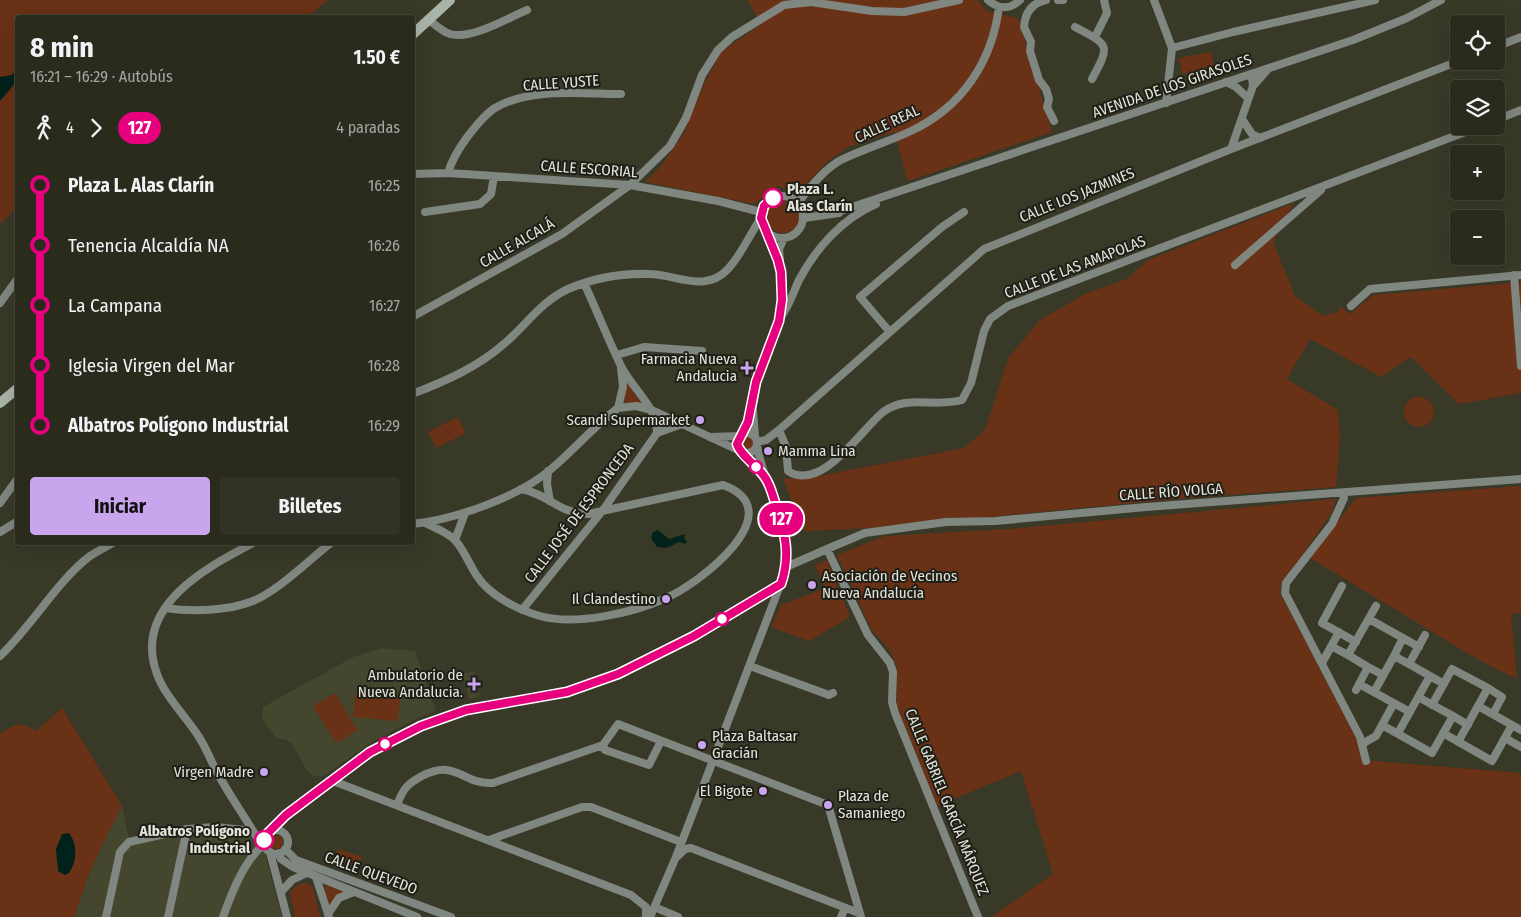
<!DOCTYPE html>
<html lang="es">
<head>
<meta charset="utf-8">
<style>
  :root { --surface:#2a2b1d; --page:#323326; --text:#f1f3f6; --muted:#a5a7a4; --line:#46473b; --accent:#c9a5ee }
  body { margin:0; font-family:"Fira Sans Condensed",sans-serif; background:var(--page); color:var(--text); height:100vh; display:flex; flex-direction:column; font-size:19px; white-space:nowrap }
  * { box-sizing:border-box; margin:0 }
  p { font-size:16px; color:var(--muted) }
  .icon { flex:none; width:28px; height:28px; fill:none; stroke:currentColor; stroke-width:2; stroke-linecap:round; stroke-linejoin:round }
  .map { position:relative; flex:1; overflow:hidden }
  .drawer { position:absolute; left:15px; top:15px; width:400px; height:530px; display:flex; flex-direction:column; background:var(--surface); border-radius:5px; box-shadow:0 5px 20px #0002,0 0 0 1px var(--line) }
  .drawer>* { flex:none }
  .badge { padding:0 10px; border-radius:16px; font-size:18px; line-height:32px }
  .fabs { position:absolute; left:1450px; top:15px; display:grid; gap:10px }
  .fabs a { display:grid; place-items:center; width:55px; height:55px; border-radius:5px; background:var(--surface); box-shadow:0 5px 20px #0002,0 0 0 1px var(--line); font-size:25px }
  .map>.badge { position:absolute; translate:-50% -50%; box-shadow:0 0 0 2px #fff }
  .legs { display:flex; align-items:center; gap:8px; height:55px; padding:0 15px; font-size:16px }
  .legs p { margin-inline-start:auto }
  .headline { display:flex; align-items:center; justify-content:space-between; height:85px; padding:0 15px }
  h1 { font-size:28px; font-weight:700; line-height:38px }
  .button { display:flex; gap:10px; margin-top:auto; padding:10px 15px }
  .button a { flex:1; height:58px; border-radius:5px; background:var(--accent); color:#111; font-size:20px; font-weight:700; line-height:58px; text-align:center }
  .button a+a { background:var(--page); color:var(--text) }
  ul { padding:0 15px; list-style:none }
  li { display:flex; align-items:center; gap:18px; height:60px; font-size:19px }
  li i { display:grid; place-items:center; width:8px; height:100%; margin:0 6px; background:currentColor }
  li i::after { content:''; width:12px; height:12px; margin:-6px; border:4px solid; border-radius:50%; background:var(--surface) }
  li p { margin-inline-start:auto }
  li:first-child i { background:linear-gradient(#0000 50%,currentColor 0) }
  li:last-child i { background:linear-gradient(currentColor 50%,#0000 0) }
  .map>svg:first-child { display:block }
</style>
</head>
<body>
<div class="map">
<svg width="1521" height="917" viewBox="0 0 1521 917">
  <rect width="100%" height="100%" fill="#383927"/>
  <path fill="#45462e" d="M382,648L415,651L436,711L415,719L372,742L324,776H314L306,769L292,744L287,740L276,738L262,720L263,707L353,657Z
    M474,671L480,697L469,699L466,686L470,685V683L465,684L463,674Z
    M122,806L130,843L215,828L251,834L263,847L282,917H75L80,898L101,845Z"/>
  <path fill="#693115" d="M0,0H328L307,17L18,18L17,207L0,224Z
    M747,0H977L987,11L1018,18L1052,132L908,181L894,132L848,147L827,162L797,193L778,186L754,204L645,182L661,166L683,135L703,86L722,51L762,24Z
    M1211,52L1214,68L1182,74L1179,58Z
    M767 217a16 16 0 1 1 32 0a16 16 0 1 1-32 0Z
    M1294,203L1273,242L1295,296L1323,316L1337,312L1341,307L1350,314L1373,295L1521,282V393L1459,404L1411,357L1381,377L1310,339L1287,379L1338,410L1340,436L1336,487L1176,499L870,528L804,531L783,479L819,476L964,448L985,430L1009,357L1040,320L1085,294L1127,279L1148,260Z
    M626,380L634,394L645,406L624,404Z
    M1404 412a15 15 0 1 1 30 0a15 15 0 1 1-30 0Z
    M458,417L466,433L436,448L428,432Z
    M740 443a7 7 0 1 1 14 0a7 7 0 1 1-14 0Z
    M1521,486V613L1511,614L1517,679L1479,660L1310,558L1356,498Z
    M1336,499L1332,512L1281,585L1280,593L1358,742L1362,760L1521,773V917H991L1053,874L1021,771L937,806L897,706V667L891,652L871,629L837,555L885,536L1009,529Z
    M827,560L850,617L809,641L771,627L781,605L825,588L815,565Z
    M335,693L358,730L336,743L313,706Z
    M355,694L400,699L398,721L353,717Z
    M62,708L122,806C103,842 85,878 75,917H0V734C16,724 18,721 36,731Z
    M269 842a7 7 0 1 1 14 0a7 7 0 1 1-14 0Z
    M339,849L362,857L358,867L335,859Z
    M303,883H308L313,888L320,917H295L290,893L295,887Z
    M324,884L345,892L335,897L329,905Z"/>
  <path fill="#00221b" d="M17,69C19,84 9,89 0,101V77L12,75Z
    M658,530L669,539L685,534L684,539L687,541L685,544L679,542L666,548L657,547L651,538L653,532Z
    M69,833C78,845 77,861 69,873L65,875L58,871L56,849L62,834Z"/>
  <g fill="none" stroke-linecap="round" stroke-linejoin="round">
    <path stroke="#808780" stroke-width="8" d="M988,0C998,9 1010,10 1020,0
      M1046,0C1032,3 1025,13 1024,27L1031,42L1030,51L1039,80L1046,89L1049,99L1047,107L1054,121
      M1058,0H1063
      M1154,0L1172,48L1166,103
      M428,19C434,24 443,32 450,34C472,40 507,18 527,10
      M1075,27C1109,45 1111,44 1092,79
      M1095,37L1107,13L1104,0
      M1496,47L1521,37
      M1172,48L1233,32L1375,0
      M1226,82L1236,87L1248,98
      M1253,86L1268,69
      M1242,119L1252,134L1260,138
      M1496,120L1521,110
      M1231,149L1253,86L1252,78L1248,75
      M448,173C452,159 459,148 468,136C475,127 485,114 495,108C531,87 581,94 621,94
      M412,174L448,173L630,185L718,201L761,212
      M761 217a21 21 0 1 1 42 0a21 21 0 1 1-42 0Z
      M798,203C809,188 824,169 841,160C863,149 888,142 911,131C962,107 992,62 999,7
      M425,212L480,204L491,194L494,176
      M834,213L1353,40L1407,18L1441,0
      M804,218L839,213
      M768,233L777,258
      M1235,265L1321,190
      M1514,275L1521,366
      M584,283C597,311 608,339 621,366C633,390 657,406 657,433
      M0,303L18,278
      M1351,306L1370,289L1521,275
      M412,317L562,234L630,185L670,146L686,118L702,75L718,50L732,37L784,5L811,2L872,11L904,12L959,0
      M780,318C789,307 793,293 799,280C816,248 843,218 876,204
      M889,331L860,297L942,227L964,212
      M617,355L644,347L702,351
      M412,394C446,381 478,367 505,343C526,325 542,301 568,289C594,278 621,273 649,274C676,274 705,294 728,269C741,255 750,234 761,218
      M618,408L636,406L652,410L742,452
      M618,408L623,387L621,368
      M753,411L755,436
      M779,430L786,447L788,471C821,493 861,430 883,412C907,394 935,408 962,400L971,383L984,331L990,319L1008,306L1481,126
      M737 443a10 10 0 1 1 20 0a10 10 0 1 1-20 0Z
      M657,433L682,424
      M742,435L753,407L759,370L779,321L782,287L779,249L784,238
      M710,437L740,436
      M757,442L766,440L779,430L984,249L1231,149L1459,61
      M745,454L765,477
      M548,471L547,484L550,501
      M1343,494L1344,498L1332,524L1286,583L1285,593L1360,737L1366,761
      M0,503L18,478
      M425,523C435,528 447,532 455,540C464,550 469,564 477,576C489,595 518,610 540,616C575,626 633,613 666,598C699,584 794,511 723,485L588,514C557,513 549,494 521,489
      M412,524C454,520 518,497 550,470C574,450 594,426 618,408
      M0,532L18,521
      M455,540L465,513
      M255,542C205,568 132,607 157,674C164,695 187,718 199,737C208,751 213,767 222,781C232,799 245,817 256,836L264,840
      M827,549L865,533L946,522L995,521L1146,507L1521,479
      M786,567L827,549L868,635L890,663L893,672L892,702L895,713L978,917
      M1342,586L1322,623L1356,642
      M165,608C192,612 228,611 253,601C278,591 310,559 332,542
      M522,610L603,510L657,433
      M1369,619L1419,647
      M1403,638L1394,656L1409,664L1425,635
      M1331,646L1348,655L1376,606
      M1348,655L1368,667
      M0,656C32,626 57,581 90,556C98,551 106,547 114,542
      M1322,663L1339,632
      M1409,664L1430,676
      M750,666L829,695L833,693
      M1359,684L1410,712
      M1356,690L1368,667L1383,675
      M1374,692L1394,656
      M1418,697L1453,716
      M1432,705L1452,669L1488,688
      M1478,706L1512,725
      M1382,725L1432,753L1453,716L1468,725
      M1398,733L1430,676L1444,684
      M1443,733L1492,761L1512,725L1521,730
      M1505,738L1521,747
      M1458,742L1488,688L1502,697L1493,714
      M1362,744L1376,736L1394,703
      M603,745L605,750L649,765L661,741
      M333,781L631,895L646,907V917
      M397,805C403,789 407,784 422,776C457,758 462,785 493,783L603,745L618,724L828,805L861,917
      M264 842a12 12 0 1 1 24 0a12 12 0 1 1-24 0Z
      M272,831L299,804L370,752L421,726L466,710L567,692L619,675L694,636L781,584
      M489,840L582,807H591L681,842
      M285,849L296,860L451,917
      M270,852L287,917
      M279,853L281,859L293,867L417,917
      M678,856L685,849L691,848L859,913
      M316,877L329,917
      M281,892L292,880L307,873
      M659,909L678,917
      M328,914L339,898L354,892
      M106,917L120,852L129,842L187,829L215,827L253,831
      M168,917L187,829
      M223,917C232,892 244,861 264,844
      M650,917L676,857L784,575C792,523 766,494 757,446
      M841,917L845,908"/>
    <path stroke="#a9b4a8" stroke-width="10" d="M412,35L450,0
      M0,403L18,388"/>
  </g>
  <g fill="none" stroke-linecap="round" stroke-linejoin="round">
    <defs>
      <path id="line-1" d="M264,840L267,834L286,815L370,752L421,726L466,710L567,692L618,674L694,636L781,584C791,555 785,533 776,505C773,497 771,487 766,479C760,468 740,455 737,444L748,422L756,382L779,321L782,300L781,272L778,260L761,218L764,206L773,198"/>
    </defs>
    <use href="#line-1" stroke="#fff" stroke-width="11"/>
    <use href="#line-1" stroke="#e6007e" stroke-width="8"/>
  </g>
  <g fill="#fff" stroke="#e6007e" stroke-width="2.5">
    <circle cx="773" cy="198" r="9"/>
    <circle cx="756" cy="467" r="6"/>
    <circle cx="722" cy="619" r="6"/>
    <circle cx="385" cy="744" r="6"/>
    <circle cx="264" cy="840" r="9"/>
  </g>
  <g fill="#c9a5ee" stroke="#1f1f17" stroke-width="2">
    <path d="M744.5 360.5h5v5h5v5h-5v5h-5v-5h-5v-5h5z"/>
    <circle cx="700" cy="420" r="5"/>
    <circle cx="768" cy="451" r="5"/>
    <circle cx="812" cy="585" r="5"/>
    <circle cx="666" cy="599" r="5"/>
    <path d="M471.5 676.5h5v5h5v5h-5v5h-5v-5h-5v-5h5z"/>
    <circle cx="702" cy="745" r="5"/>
    <circle cx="264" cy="772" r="5"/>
    <circle cx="763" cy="791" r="5"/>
    <circle cx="828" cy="805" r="5"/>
  </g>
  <g text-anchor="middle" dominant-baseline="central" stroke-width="4" stroke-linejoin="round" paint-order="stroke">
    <g font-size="15" fill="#e4e5da" stroke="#1f1f17">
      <text transform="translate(561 83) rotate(-4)">CALLE YUSTE</text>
      <text transform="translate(1172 86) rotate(-19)">AVENIDA DE LOS GIRASOLES</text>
      <text transform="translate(887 124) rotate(-25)">CALLE REAL</text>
      <text transform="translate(589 169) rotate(4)">CALLE ESCORIAL</text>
      <text transform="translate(1077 195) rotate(-22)">CALLE LOS JAZMINES</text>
      <text transform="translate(517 243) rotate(-30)">CALLE ALCALÁ</text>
      <text transform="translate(1075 267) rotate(-21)">CALLE DE LAS AMAPOLAS</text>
      <text transform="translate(1171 492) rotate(-4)">CALLE RÍO VOLGA</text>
      <text transform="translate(579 513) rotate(-53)">CALLE JOSÉ DE ESPRONCEDA</text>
      <text transform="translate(947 802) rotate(68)">CALLE GABRIEL GARCÍA MÁRQUEZ</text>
      <text transform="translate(371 873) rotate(20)">CALLE QUEVEDO</text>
    </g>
    <g font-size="15" font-weight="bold" fill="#e4e5da" stroke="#1f1f17" text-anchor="start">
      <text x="787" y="189">Plaza L.<tspan x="787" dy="17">Alas Clarín</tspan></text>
      <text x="250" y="831" text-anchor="end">Albatros Polígono<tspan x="250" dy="17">Industrial</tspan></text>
    </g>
    <g font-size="15" fill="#e4e5da" stroke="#1f1f17" text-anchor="end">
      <text x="737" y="359">Farmacia Nueva<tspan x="737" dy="17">Andalucia</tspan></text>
      <text x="690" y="420">Scandi Supermarket</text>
      <text x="778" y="451" text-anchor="start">Mamma Lina</text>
      <text x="822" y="576" text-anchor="start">Asociación de Vecinos<tspan x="822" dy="17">Nueva Andalucía</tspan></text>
      <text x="656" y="599">Il Clandestino</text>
      <text x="463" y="675">Ambulatorio de<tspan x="463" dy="17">Nueva Andalucia.</tspan></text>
      <text x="712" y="736" text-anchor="start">Plaza Baltasar<tspan x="712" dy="17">Gracián</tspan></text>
      <text x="254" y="772">Virgen Madre</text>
      <text x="753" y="791">El Bigote</text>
      <text x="838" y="796" text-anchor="start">Plaza de<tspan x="838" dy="17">Samaniego</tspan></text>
    </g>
  </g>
</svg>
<div class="fabs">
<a><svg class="icon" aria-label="locate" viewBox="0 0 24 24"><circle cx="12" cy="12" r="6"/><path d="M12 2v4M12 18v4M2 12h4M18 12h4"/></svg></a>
<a><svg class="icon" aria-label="layers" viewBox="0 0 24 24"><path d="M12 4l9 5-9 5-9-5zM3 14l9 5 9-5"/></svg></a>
<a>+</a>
<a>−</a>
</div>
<b class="badge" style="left:781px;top:519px;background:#e6007e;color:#fff">127</b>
<section class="drawer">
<div class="headline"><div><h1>8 min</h1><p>16:21 – 16:29 · Autobús</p></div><b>1.50 €</b></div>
<div class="legs"><svg class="icon" aria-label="walk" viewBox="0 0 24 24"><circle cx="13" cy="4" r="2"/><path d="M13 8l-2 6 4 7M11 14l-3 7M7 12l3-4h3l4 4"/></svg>4<svg class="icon" aria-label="forward" viewBox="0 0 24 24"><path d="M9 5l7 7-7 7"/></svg><b class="badge" style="background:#e6007e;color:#fff">127</b><p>4 paradas</p></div>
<ul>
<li><i style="color:#e6007e"></i><b>Plaza L. Alas Clarín</b><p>16:25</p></li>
<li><i style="color:#e6007e"></i><span>Tenencia Alcaldía NA</span><p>16:26</p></li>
<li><i style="color:#e6007e"></i><span>La Campana</span><p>16:27</p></li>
<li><i style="color:#e6007e"></i><span>Iglesia Virgen del Mar</span><p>16:28</p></li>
<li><i style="color:#e6007e"></i><b>Albatros Polígono Industrial</b><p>16:29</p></li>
</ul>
<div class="button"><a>Iniciar</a><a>Billetes</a></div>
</section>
</div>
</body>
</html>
